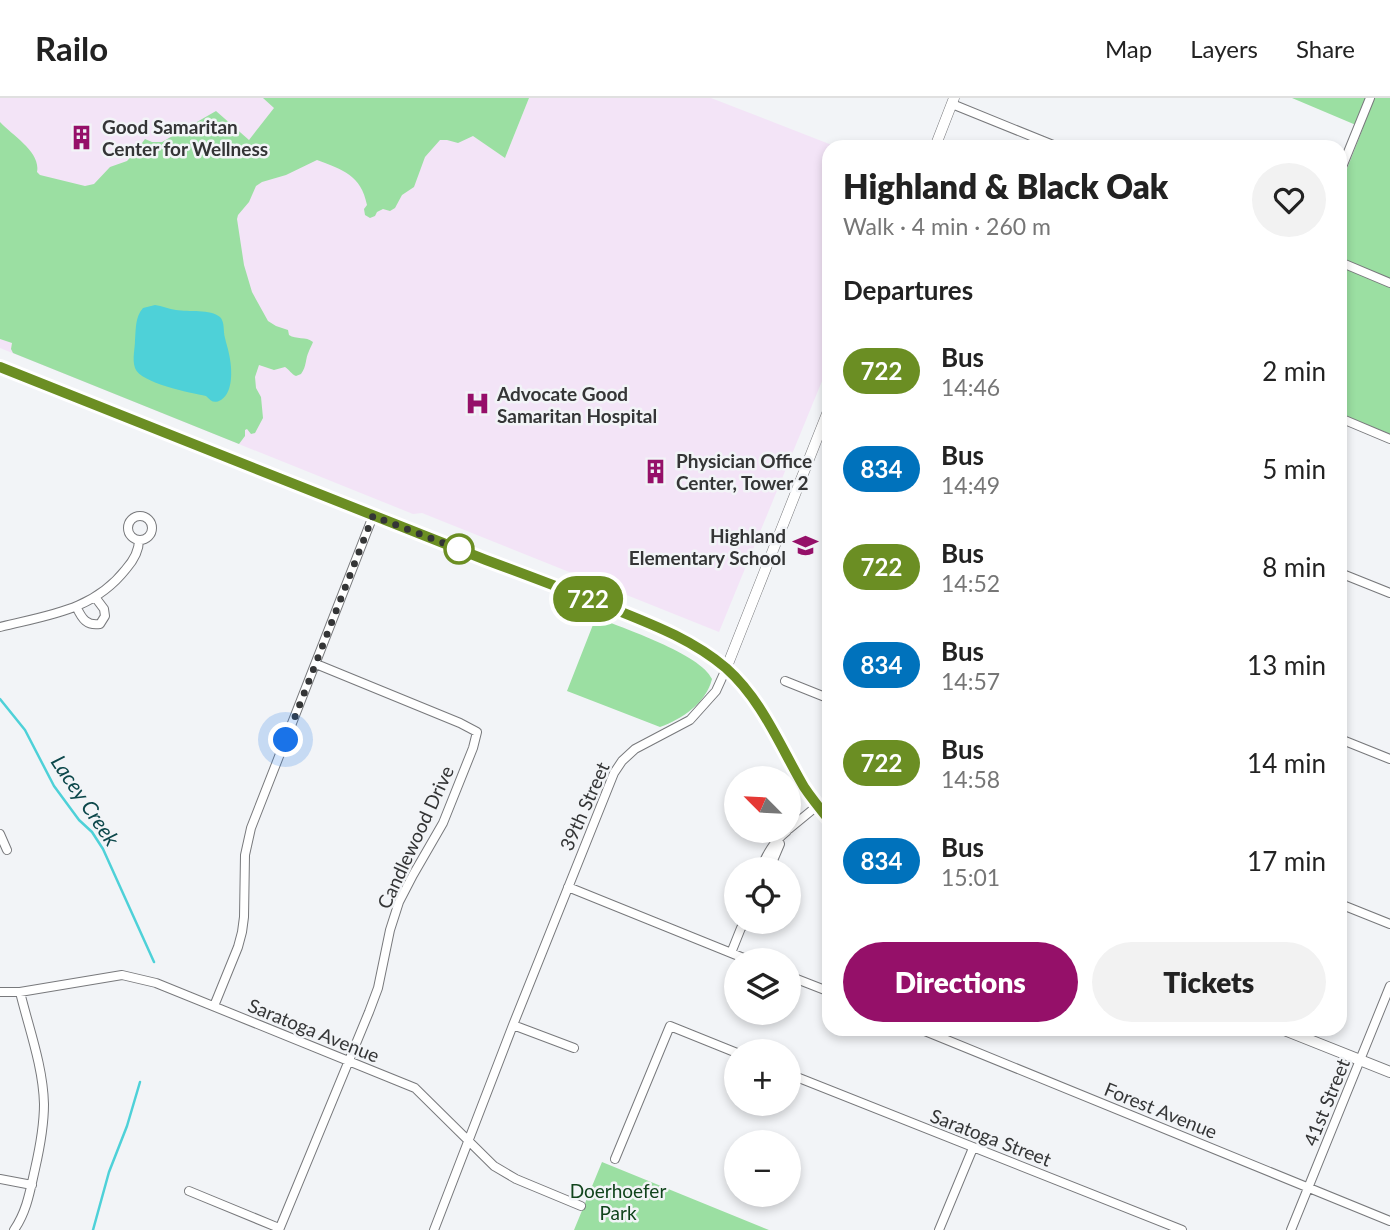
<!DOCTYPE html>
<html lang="en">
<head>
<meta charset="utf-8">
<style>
  :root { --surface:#fff; --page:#f2f2f2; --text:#222; --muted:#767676; --line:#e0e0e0; --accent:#951069 }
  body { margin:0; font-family:Lato,sans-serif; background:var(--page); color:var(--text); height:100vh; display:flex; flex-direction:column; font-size:26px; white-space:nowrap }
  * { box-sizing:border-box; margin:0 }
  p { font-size:23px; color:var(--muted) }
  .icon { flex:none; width:38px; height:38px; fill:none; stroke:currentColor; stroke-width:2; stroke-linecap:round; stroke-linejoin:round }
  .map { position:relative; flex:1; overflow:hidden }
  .side { position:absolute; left:822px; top:42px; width:525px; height:896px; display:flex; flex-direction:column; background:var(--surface); border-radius:21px; box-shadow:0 4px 10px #0003 }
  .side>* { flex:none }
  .badge { padding:0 14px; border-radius:23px; font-size:24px; line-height:46px }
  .needle { width:46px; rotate:294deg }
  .fabs { position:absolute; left:724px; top:668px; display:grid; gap:14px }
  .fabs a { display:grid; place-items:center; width:77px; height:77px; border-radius:50%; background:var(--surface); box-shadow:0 4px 10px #0003; font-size:35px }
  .you { position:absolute; width:35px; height:35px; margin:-18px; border:5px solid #fff; border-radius:50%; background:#1a73e8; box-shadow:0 0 0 10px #1a73e833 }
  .map>.badge { position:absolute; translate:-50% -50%; box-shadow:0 0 0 4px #fff }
  h2 { padding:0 21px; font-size:26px; line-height:63px }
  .round { display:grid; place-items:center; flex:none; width:74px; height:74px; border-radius:37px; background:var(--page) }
  .overview { display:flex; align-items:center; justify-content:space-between; height:119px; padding:0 21px }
  h1 { font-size:33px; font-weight:800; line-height:52px }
  .action { display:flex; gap:14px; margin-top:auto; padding:14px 21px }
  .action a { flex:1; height:80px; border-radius:42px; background:var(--accent); color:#fff; font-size:28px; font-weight:800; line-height:80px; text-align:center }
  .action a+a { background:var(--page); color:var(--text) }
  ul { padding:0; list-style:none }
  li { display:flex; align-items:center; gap:21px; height:98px; padding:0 21px }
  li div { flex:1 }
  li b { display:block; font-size:26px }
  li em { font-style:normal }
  li .badge { min-width:77px; font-weight:700; text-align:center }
  header { display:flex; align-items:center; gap:42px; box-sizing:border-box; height:98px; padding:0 35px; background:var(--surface); border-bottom:2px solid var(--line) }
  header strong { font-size:33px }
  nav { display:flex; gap:38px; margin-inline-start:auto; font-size:24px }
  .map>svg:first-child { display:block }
</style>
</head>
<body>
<header>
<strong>Railo</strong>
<nav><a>Map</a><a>Layers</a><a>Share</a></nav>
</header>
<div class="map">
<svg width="1390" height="1132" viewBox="0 0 1390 1132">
  <rect width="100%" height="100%" fill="#f2f4f7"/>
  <path fill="#f3e4f7" d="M0,0H420L505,60L529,0H711L837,49H830L829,266L719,534L422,415L413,416L0,250Z"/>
  <path fill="#9bdfa2" d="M263,0H529L505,60L473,38L458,45L447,42H440L425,59L414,89L402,97L395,110L390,113L383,111L377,114L375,118L370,120L365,117L364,111L367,107C361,77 343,72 317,62L286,77L262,84L256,88L249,104L238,117L237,121L244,167L252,194L268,223L276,228L288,232L289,237C296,242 306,238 313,244C312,247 310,250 309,253C305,261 307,268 301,276L296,278C291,276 290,272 285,269L274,272L259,267L255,279L256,290L261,299L263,320L255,335L251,336L247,331L245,332V338L239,346L13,255L11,251L12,245L0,241V24C13,38 41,54 37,74L40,77L85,88L94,86L110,69L127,63L136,53L145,41L152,44H162L216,13L249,42L274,10Z
    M1292,0H1390V336L1341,316V187L1350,164L1341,160V86L1363,30Z
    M596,519C622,530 701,556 712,581C706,605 682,621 660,629L567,593Z
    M602,1064L769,1132H574Z"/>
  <path fill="#4ed1d8" d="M155,207C162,208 169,211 176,212C188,214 211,211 220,219C225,224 223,233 225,240C226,245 228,250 229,256C232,269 234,294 221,302C214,306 211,303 206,298C191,295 140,285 135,270C132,261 135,251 135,242C136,231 135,219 143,210Z"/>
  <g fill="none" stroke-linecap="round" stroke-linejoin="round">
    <path stroke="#4ed1d8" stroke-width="2.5" d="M0,601L25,632L54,688L79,722L92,734L103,751L154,864
      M93,1132L109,1074L127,1028L140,984"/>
    <defs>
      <path id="minor" d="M952,6L1058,49
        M1340,74L1370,0
        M1340,164L1390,185
        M1340,320L1390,341
        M128 430a12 12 0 1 1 24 0a12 12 0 1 1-24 0Z
        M1340,475L1390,495
        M77,510C82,521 87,528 100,526L105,518L104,511L95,499
        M0,529C48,517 93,513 126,471C133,463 139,453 139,442
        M785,583L830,601
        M1340,641L1390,661
        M789,731L817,708
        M0,736L7,752
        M760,772C767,756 773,744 787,733
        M769,772L780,746L778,740
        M568,789L751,863
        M1340,806L1390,826
        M731,855L741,830L747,824
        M789,878L830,894
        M0,894H20L122,877L156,885L415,990L494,1068L516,1081L581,1108
        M214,908L238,849L242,834L244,819L245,757L251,730L373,418
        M513,927L574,950
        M920,931L1390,1123
        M789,976L1182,1132
        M615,1061L670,928L737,955
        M0,1081L32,1087
        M189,1093L279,1130
        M14,1132C27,1113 30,1093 35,1071C40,1049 44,1028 44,1006C43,968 29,931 20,894
        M279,1132L369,914L378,890L390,832L399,804L413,777L443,725L473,650L477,634L460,625L316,566
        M434,1132L513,927L614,675L622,663L635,651L690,622L716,593L726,571
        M939,1132L973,1050
        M1291,1132L1390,888"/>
      <path id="tertiary" d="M935,49L954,0
        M726,571L830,308"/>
      <path id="secondary" d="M0,269C162,333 324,399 486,462C531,479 575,496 619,513C657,529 695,543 726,570C762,602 780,648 804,689C812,701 821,712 830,723
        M1282,931L1390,974"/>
    </defs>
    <use href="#minor" stroke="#78797c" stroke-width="10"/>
    <use href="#tertiary" stroke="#78797c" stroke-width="11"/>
    <use href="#secondary" stroke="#78797c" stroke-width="12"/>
    <use href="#minor" stroke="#fff" stroke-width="8"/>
    <use href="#tertiary" stroke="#fff" stroke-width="10"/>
    <use href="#secondary" stroke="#fff" stroke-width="10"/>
  </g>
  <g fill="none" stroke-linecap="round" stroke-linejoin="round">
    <defs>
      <path id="line" d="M0,269C162,333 324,399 486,462C529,478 572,494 614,511C654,527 693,542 726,570C762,602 780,648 804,689C812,701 821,712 830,723"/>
    </defs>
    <use href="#line" stroke="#fff" stroke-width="16"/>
    <use href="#line" stroke="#6b8e23" stroke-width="10"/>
    <path stroke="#343536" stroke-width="7" stroke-dasharray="0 12.6" d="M286,642L373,418L459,451"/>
  </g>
  <defs>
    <symbol id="building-bare" viewBox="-9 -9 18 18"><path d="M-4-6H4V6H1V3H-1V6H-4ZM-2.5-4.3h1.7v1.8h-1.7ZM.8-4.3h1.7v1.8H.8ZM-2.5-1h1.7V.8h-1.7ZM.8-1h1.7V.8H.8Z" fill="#951069" stroke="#f2f4f7" stroke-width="2.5" paint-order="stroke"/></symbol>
    <symbol id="hospital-bare" viewBox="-9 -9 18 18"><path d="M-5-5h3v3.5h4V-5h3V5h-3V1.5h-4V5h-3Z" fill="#951069" stroke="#f2f4f7" stroke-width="2.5" paint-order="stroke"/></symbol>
    <symbol id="school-bare" viewBox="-9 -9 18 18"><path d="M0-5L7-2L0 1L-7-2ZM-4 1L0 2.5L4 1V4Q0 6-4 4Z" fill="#951069" stroke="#f2f4f7" stroke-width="2.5" paint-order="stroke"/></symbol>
  </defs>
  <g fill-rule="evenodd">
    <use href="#building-bare" x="64" y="22" width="35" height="35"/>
    <use href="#hospital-bare" x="460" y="288" width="35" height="35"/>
    <use href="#building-bare" x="638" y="356" width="35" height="35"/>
    <use href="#school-bare" x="788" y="430" width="35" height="35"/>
  </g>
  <circle fill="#fff" stroke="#6b8e23" stroke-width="3.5" cx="459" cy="451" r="14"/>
  <g text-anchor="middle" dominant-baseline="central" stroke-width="5" stroke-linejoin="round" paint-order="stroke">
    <g font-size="19" font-weight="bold" fill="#343536" stroke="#f2f4f7" text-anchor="start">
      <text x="102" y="28">Good Samaritan<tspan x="102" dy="22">Center for Wellness</tspan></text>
      <text x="497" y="295">Advocate Good<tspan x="497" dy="22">Samaritan Hospital</tspan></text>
      <text x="676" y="362">Physician Office<tspan x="676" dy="22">Center, Tower 2</tspan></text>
      <text x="786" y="437" text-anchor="end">Highland<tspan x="786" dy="22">Elementary School</tspan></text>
    </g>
    <g font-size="19" fill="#343536" stroke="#f2f4f7">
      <text transform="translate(584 708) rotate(-66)">39th Street</text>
      <text transform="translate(415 739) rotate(-65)">Candlewood Drive</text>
      <text transform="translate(314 932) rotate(22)">Saratoga Avenue</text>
      <text transform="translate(1326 1004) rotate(-68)">41st Street</text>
      <text transform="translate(1161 1012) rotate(22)">Forest Avenue</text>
      <text transform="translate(991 1039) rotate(21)">Saratoga Street</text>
    </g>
    <g font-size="19" fill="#11441c" stroke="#f2f4f7">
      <text x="618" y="1092">Doerhoefer<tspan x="618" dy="22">Park</tspan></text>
    </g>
    <g font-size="21" font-style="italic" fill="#0d484b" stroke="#f2f4f7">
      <text transform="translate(86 702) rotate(56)">Lacey Creek</text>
    </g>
  </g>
</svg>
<div class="fabs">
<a><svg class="needle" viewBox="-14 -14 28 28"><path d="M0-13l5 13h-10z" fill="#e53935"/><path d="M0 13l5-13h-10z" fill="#767676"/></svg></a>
<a><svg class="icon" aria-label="locate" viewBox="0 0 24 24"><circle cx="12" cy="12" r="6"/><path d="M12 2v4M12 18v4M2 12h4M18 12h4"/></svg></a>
<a><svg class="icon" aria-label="layers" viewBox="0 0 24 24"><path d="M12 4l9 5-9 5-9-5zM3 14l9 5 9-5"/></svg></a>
<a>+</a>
<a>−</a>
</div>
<div class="you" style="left:286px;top:642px"></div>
<b class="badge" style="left:588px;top:501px;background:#6b8e23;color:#fff">722</b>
<section class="side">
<div class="overview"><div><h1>Highland &amp; Black Oak</h1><p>Walk · 4 min · 260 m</p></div><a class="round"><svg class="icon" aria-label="heart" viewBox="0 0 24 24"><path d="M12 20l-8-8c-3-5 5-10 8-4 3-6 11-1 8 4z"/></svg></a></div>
<h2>Departures</h2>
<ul>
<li><span class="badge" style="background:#6b8e23;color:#fff">722</span><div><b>Bus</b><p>14:46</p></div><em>2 min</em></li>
<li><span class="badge" style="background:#0072bc;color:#fff">834</span><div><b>Bus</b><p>14:49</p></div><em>5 min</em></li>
<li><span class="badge" style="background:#6b8e23;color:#fff">722</span><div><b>Bus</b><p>14:52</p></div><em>8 min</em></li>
<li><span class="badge" style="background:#0072bc;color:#fff">834</span><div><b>Bus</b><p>14:57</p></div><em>13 min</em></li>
<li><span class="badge" style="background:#6b8e23;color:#fff">722</span><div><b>Bus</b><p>14:58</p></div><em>14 min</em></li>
<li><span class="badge" style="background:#0072bc;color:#fff">834</span><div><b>Bus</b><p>15:01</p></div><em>17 min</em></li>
</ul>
<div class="action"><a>Directions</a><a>Tickets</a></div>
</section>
</div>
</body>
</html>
